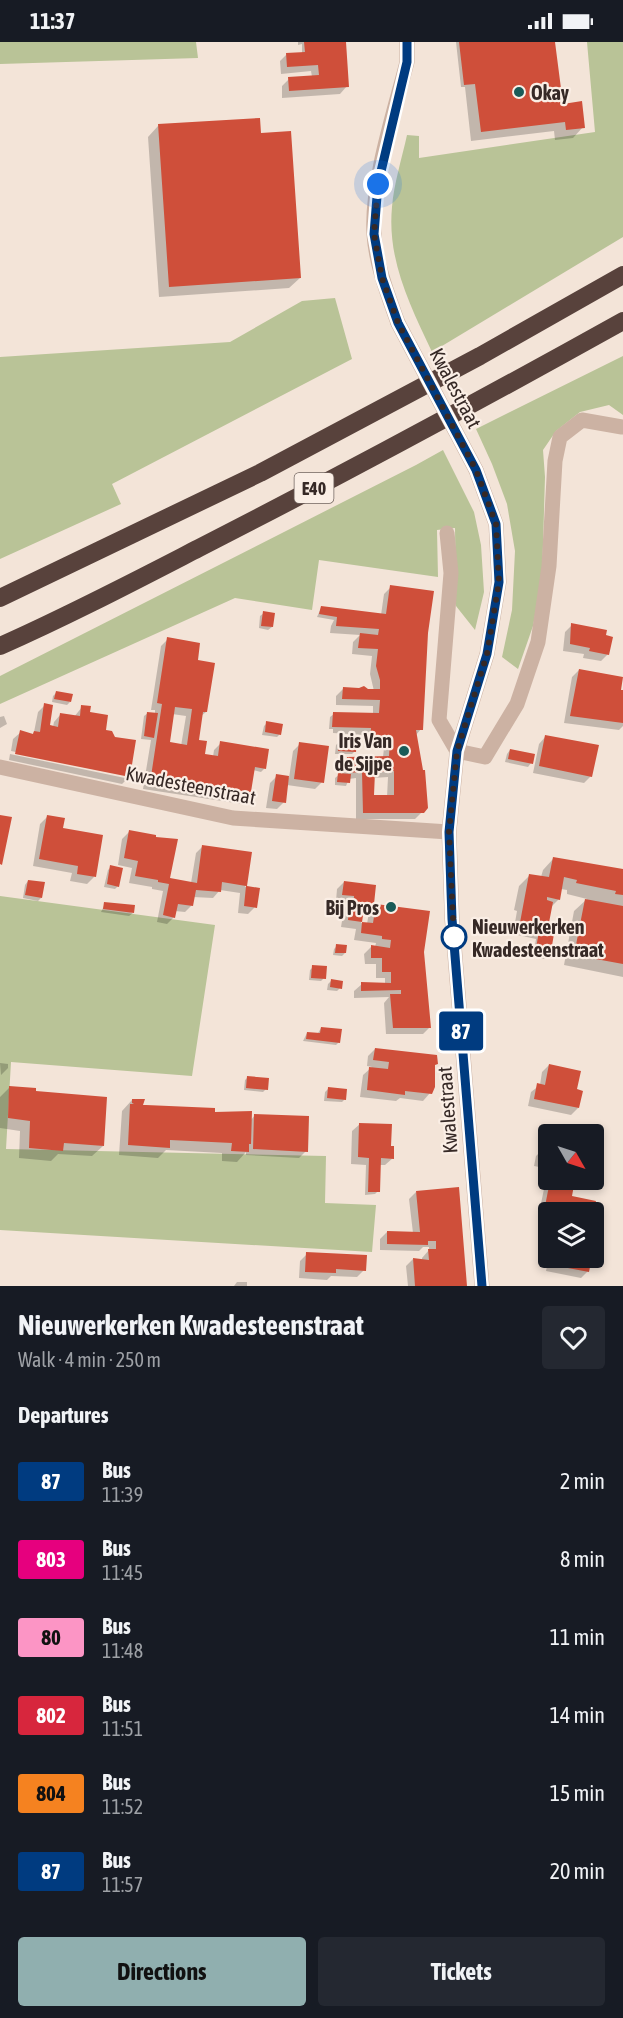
<!DOCTYPE html>
<html lang="en">
<head>
<meta charset="utf-8">
<style>
  :root { --surface:#171b24; --page:#242831; --text:#f1f3f6; --muted:#9ea1a6; --accent:#90afaf }
  body { margin:0; font-family:"Asap Condensed",sans-serif; background:var(--page); color:var(--text); height:100vh; display:flex; flex-direction:column; font-size:22px; white-space:nowrap }
  * { box-sizing:border-box; margin:0 }
  p { font-size:20px; color:var(--muted) }
  .icon { flex:none; width:33px; height:33px; fill:none; stroke:currentColor; stroke-width:2; stroke-linecap:round; stroke-linejoin:round }
  .map { position:relative; height:1244px; overflow:hidden }
  .side { display:flex; flex-direction:column; background:var(--surface); flex:1 }
  .side>* { flex:none }
  .badge { padding:0 12px; border-radius:4px; font-size:21px; line-height:39px }
  .needle { width:39px; rotate:129deg }
  .controls { position:absolute; left:538px; top:1082px; display:grid; gap:12px }
  .controls a { display:grid; place-items:center; width:66px; height:66px; border-radius:6px; background:var(--surface); box-shadow:0 3px 9px #0003; font-size:30px }
  .you { position:absolute; width:30px; height:30px; margin:-15px; border:4px solid #fff; border-radius:50%; background:#1a73e8; box-shadow:0 0 0 9px #1a73e833 }
  .map>.badge { position:absolute; translate:-50% -50%; box-shadow:0 0 0 3px #fff }
  h2 { padding:0 18px; font-size:22px; line-height:54px }
  .round { display:grid; place-items:center; flex:none; width:63px; height:63px; border-radius:6px; background:var(--page) }
  .summary { display:flex; align-items:center; justify-content:space-between; height:102px; padding:0 18px }
  h1 { font-size:28px; font-weight:700; line-height:45px }
  .primary-button { display:flex; gap:12px; margin-top:auto; padding:12px 18px }
  .primary-button a { flex:1; height:69px; border-radius:6px; background:var(--accent); color:#111; font-size:24px; font-weight:700; line-height:69px; text-align:center }
  .primary-button a+a { background:var(--page); color:var(--text) }
  ul { padding:0; list-style:none }
  li { display:flex; align-items:center; gap:18px; height:78px; padding:0 18px }
  li div { flex:1 }
  li b { display:block; font-size:22px }
  li em { font-style:normal }
  li .badge { min-width:66px; font-weight:700; text-align:center }
  .status { display:flex; justify-content:space-between; align-items:center; height:42px; padding:0 30px; background:var(--surface); direction:ltr }
  .status svg { height:16px; fill:currentColor }
  .map>svg:first-child { display:block }
</style>
</head>
<body>
<div class="status"><b>11:37</b><svg viewBox="0 0 49 12"><path d="M0 12V9h3v3zM5 12V6h3v6zM10 12V3h3v9zM15 12V0h3v12zM26 1h20v11H26zM47 4h2v5h-2z"/></svg></div>
<div class="map">
<svg width="623" height="1244" viewBox="0 0 623 1244">
  <rect width="100%" height="100%" fill="#f3e4d8"/>
  <path fill="#b9c397" d="M0,0H196L198,16L0,22Z
    M587,0H623V195L432,310C410,263 387,218 392,165C394,141 402,116 407,93L419,94V116L595,90Z
    M335,256L352,317L112,442L121,462L0,517V315L230,300L302,259Z
    M623,314V373L609,363L580,370L556,389L543,408L545,435L542,537L533,584L518,627L502,615L512,568L515,509L507,462L492,422L476,387Z
    M443,408L474,470L481,503L484,550L475,588L456,564L455,486L437,488L438,535L319,518L312,568L235,556L0,662V634L416,423Z
    M0,854L215,883L192,1034L11,1020L6,1107L326,1114L325,1161L376,1163L372,1210L0,1188Z"/>
  <path fill="#0003" fill-rule="evenodd" d="M298,0H344L347,44L340,52L282,56V44L289,37L312,35L311,29L281,32L280,19L287,12L302,11V2L298,3Z
    M456,0H553L561,63L583,85L573,96L555,98L554,89L471,99L465,45H461Z
    M158,84L259,93L300,236L289,246L159,255L148,95Z
    M391,545L427,591L421,687L416,693L426,766L415,777H356V736L349,737L346,744L335,743V736L340,732V723L347,716L383,715L384,706L364,705L365,693L333,691V687H329L330,675L334,672L373,673V664L336,663V654L343,647L374,649L370,632L372,614L352,612L353,600L360,593L330,591L331,584L334,578L317,575L321,566L381,573L384,552ZM388,735L387,755H373V736Z
    M264,571L272,585L268,588L259,586L260,574Z
    M572,583L608,612L601,619L583,616L584,612L563,609L565,590Z
    M168,597L196,619L206,670L201,674L198,699L203,713L213,715L214,708L221,701L265,726L261,730L253,728L249,755L242,762L143,747L151,698L141,697L144,674L148,671L155,672V668H151L161,604ZM172,672L186,674L181,704L168,701Z
    M579,628L623,650V684L619,688L564,681L572,635Z
    M56,651L70,660L67,663L52,660L53,654Z
    M45,663L48,684L53,685L54,680L61,672L74,675L82,665L105,689L129,735L122,742L9,718L10,712L125,736V733L11,709L13,697L21,690L32,693L34,690L38,670Z
    M4,674L7,682L0,686V675Z
    M267,681L280,692L277,695L262,693L264,684Z
    M546,694L591,734L584,741L533,731L539,702Z
    M339,700L355,709L352,712H335L336,703Z
    M300,702L322,740L315,747L287,743L284,760L277,767L266,766L270,741L277,734L289,736L293,709Z
    M510,708L531,721L528,725L505,720L507,712Z
    M47,775L62,787L94,835L87,842L70,839L72,831L33,824L40,782Z
    M129,790L169,838L191,841L196,811L203,804L251,811L245,845L258,847L255,865L248,872L238,871L240,851L220,848L213,856L193,855L192,863L185,870L175,869L174,875L167,882L157,880L163,849L152,847V845L129,841L132,826L118,823L122,797Z
    M553,817L623,828V935L564,923L574,869L587,857L567,852V848L561,847L559,857L551,865L546,890L548,914L545,917L533,915L536,897L513,892L517,869L514,868L519,844L530,833L541,835L543,828Z
    M111,825L118,844L115,847L104,845L108,828Z
    M28,839L41,856L38,859L23,856L25,843Z
    M344,840L372,862L365,869L362,868L361,881L367,882L369,870L376,863L423,910L430,985L423,992H386L384,961L389,955L354,956V949L362,942H385V936H376V922H365L364,912L371,905H375L376,901L354,898L356,887L341,885L344,867L349,861L336,859L337,847Z
    M105,862L133,871L129,874L101,870Z
    M337,904L345,911L342,914L333,913L334,907Z
    M313,925L324,936L321,939L309,938L310,928Z
    M331,939L340,946L337,949L327,948L328,942Z
    M321,986L339,1000L336,1003L303,999L307,991L317,993Z
    M375,1007L434,1023L430,1051L423,1059L400,1056L396,1059L360,1055L363,1033L372,1025L367,1024L368,1014Z
    M0,1021L8,1022V1026L1,1033Z
    M549,1023L578,1066L571,1073L528,1064L531,1050L540,1043L542,1030Z
    M248,1035L266,1047L263,1050L244,1048L245,1038Z
    M9,1046L35,1051L103,1104L92,1114L58,1112L51,1119L19,1116L20,1089L0,1086V1055Z
    M328,1047L345,1057L342,1060L324,1059L325,1050Z
    M132,1058L141,1064L213,1071L251,1078L255,1073L306,1109L299,1116L246,1113V1110L237,1120L222,1119V1111L166,1108L158,1116L119,1113L122,1069Z
    M360,1082L389,1105L393,1116L385,1123H379L378,1149L375,1152L365,1153L366,1123L351,1122L352,1089Z
    M543,1107L549,1108V1127L534,1124L536,1114Z
    M551,1140L570,1156L594,1160L592,1170H549V1178L538,1176L544,1147Z
    M416,1150L465,1244H408L406,1224L413,1217L422,1218V1216L429,1208V1205H423L419,1209L380,1208V1197L387,1190L413,1191L409,1157Z
    M307,1212L364,1228L357,1235L331,1234L327,1238L299,1236L300,1219Z
    M549,1214L591,1215L588,1229L581,1236L546,1229Z
    M237,1240H247V1244H234Z"/>
  <path fill="#cf4f3a" fill-rule="evenodd" d="M304,0H346L349,45L289,49L288,35L319,33L318,23L287,25L286,11L305,10Z
    M459,0H555L563,62L582,59L585,86L566,88L565,80L481,90L475,42L464,43Z
    M260,76L261,91L291,89L301,236L169,245L158,82Z
    M390,543L434,549L428,591L423,688H416L423,728H425L428,766L424,771H363L362,730L346,731L347,715L389,714L390,699H370L371,686L332,685L333,670L379,671L380,658L342,657L343,645L359,646L364,644L368,647H380V638L376,624L378,607L358,606L360,591L378,593L379,587L336,584L337,575L319,572L321,564L386,572ZM394,729V753H374L375,730Z
    M263,569L275,571L273,585L261,584Z
    M571,581L607,588L606,593L613,595L609,613L589,609L590,606L570,602Z
    M167,595L200,601L198,618L215,621L207,670H203L199,698L207,699L205,712L218,714L220,699L269,707L266,727L255,725L250,756L150,741L162,662L157,661ZM175,665L192,667L187,703L170,700Z
    M579,627L623,635L621,648H623V681L570,674Z
    M56,649L73,652L71,660L54,657Z
    M44,661L53,663L50,683L58,685L60,671L80,674L81,663L91,664L90,670L108,673L106,688L112,689L115,695L136,698L130,735L15,712L20,688L33,692L34,689L40,690Z
    M147,670L158,671L154,696L144,694Z
    M266,679L283,682L281,693L265,690Z
    M545,693L599,703L592,735L539,724Z
    M338,698L357,699L356,710L338,709Z
    M299,700L329,704L324,741L294,737Z
    M510,707L535,712L533,722L508,717Z
    M338,731L351,732L350,741L337,740Z
    M276,732L289,734L286,761L272,759Z
    M0,773L12,775L2,823L0,822Z
    M47,773L65,776L63,786L103,793L96,835L77,832L78,824L39,817Z
    M129,788L156,793V795L178,797L170,836L197,841L202,803L252,810L247,844L260,846L257,866L244,864L246,844L222,840L221,850L196,848L193,864L178,862L175,876L163,873L169,842L158,840V838L135,834L138,819L124,816Z
    M553,815L623,827V853L615,852L616,849L576,841L577,838L564,835L560,858L547,855V858L553,860L547,891L554,892L550,915L535,912L539,889L519,886L529,832L549,835Z
    M110,823L123,826L119,845L107,842Z
    M28,838L45,840L42,856L25,853Z
    M344,839L376,843L374,862L365,861L362,880L348,878L350,858H354V854L342,853Z
    M585,857L623,864V922L574,913Z
    M104,860L135,863L134,871L103,867Z
    M376,862L430,869L424,910L431,986H393L390,952H401V948L361,949V940L391,941V930H382V916H371V903L390,906L391,898L382,897V894L361,891L362,880L373,881Z
    M336,902L347,903L346,911H335Z
    M312,923L327,924L326,937L311,936Z
    M331,937L343,939L342,947L330,945Z
    M321,985L342,987L340,1001L306,997L307,990L320,991Z
    M375,1006L437,1013L438,1022L435,1023V1045L432,1052L405,1049V1053L367,1048L369,1025L388,1027L389,1020L373,1018Z
    M549,1022L581,1029L577,1047L583,1049L579,1066L534,1057L537,1041L545,1043Z
    M247,1034L269,1036L268,1048L246,1046Z
    M9,1044L36,1046V1049L107,1055L104,1104L64,1101L63,1109L29,1106L30,1079L8,1076Z
    M328,1045L347,1047L346,1058L327,1056Z
    M132,1057H145L143,1063H146L215,1066V1070L252,1069L251,1102H249V1110L231,1109L232,1101L170,1098V1106L128,1103L130,1062H134L132,1061Z
    M254,1072L309,1074L308,1110L253,1107Z
    M359,1081L392,1082L391,1104H394V1117L381,1116L380,1150H368L369,1116L358,1115Z
    M560,1084L588,1090L587,1092H559Z
    M543,1105L549,1106V1119L540,1117Z
    M550,1139L574,1143L572,1154L596,1159L593,1170L544,1169Z
    M459,1145L467,1244H415L413,1216L429,1218L428,1207H436V1199H428V1203L387,1202V1189L420,1190L416,1149Z
    M306,1210L367,1213L366,1229L336,1227V1231L305,1230Z
    M554,1215H592L589,1230L552,1223Z"/>
  <g fill="none" stroke-linecap="round" stroke-linejoin="round">
    <path stroke="#ccb2a3" stroke-width="15" d="M398,281C388,253 376,223 374,192C371,140 394,71 407,20V0
      M476,428L496,482L499,540L487,612L457,709L449,790L452,877L482,1244
      M447,491L451,531L439,678L457,709L485,715L517,662L538,600L549,524L555,419L560,395L582,378L622,385
      M0,725L233,776L449,790"/>
    <path stroke="#58423c" stroke-width="18" d="M0,556L260,431L480,314L623,233
      M0,604C68,574 133,540 199,506C342,433 483,357 623,279"/>
    <path stroke="#ccb2a3" stroke-width="15" d="M398,281L476,428"/>
  </g>
  <g fill="none" stroke-linecap="round" stroke-linejoin="round">
    <defs>
      <path id="line" d="M407,0V20L378,142L374,192L382,236L398,281L476,428L496,482L499,540L487,612L457,709L449,790L452,877L482,1244"/>
    </defs>
    <use href="#line" stroke="#fff" stroke-width="14"/>
    <use href="#line" stroke="#003b80" stroke-width="9"/>
    <path stroke="#362926" stroke-width="6" stroke-dasharray="0 10.8" d="M378,142L374,192L382,236L398,281L476,428L496,482L499,540L487,612L457,709L449,790L454,898V895"/>
  </g>
  <g fill="#195b58" stroke="#faeee5" stroke-width="2">
    <circle cx="519" cy="50" r="6"/>
    <circle cx="404" cy="709" r="6"/>
    <circle cx="391" cy="865" r="6"/>
  </g>
  <circle fill="#fff" stroke="#003b80" stroke-width="3" cx="454" cy="895" r="12"/>
  <g text-anchor="middle" dominant-baseline="central" stroke-width="4.5" stroke-linejoin="round" paint-order="stroke">
    <rect fill="#faeee5" stroke="#71645f" stroke-width="1.5" x="294.5" y="431" width="39" height="30" rx="4.5"/>
    <g font-size="18" font-weight="bold" fill="#362926">
      <text x="314" y="446">E40</text>
    </g>
    <g font-size="20" font-weight="bold" fill="#362926" stroke="#faeee5" text-anchor="end">
      <text x="531" y="50" text-anchor="start">Okay</text>
      <text x="392" y="698">Iris Van<tspan x="392" dy="23">de Sijpe</tspan></text>
      <text x="379" y="865">Bij Pros</text>
    </g>
    <g font-size="20" fill="#362926" stroke="#faeee5">
      <text transform="translate(456 346) rotate(62)">Kwalestraat</text>
      <text transform="translate(191 743) rotate(11)">Kwadesteenstraat</text>
      <text transform="translate(447 1068) rotate(-94)">Kwalestraat</text>
    </g>
    <g font-size="20" font-weight="bold" fill="#362926" stroke="#faeee5" text-anchor="start">
      <text x="472" y="884">Nieuwerkerken<tspan x="472" dy="23">Kwadesteenstraat</tspan></text>
    </g>
  </g>
</svg>
<div class="controls">
<a><svg class="needle" viewBox="-14 -14 28 28"><path d="M0-13l5 13h-10z" fill="#e53935"/><path d="M0 13l5-13h-10z" fill="#9ea1a6"/></svg></a>
<a><svg class="icon" aria-label="layers" viewBox="0 0 24 24"><path d="M12 4l9 5-9 5-9-5zM3 14l9 5 9-5"/></svg></a>
</div>
<div class="you" style="left:378px;top:142px"></div>
<b class="badge" style="left:461px;top:989px;background:#003b80;color:#fff">87</b>
</div>
<section class="side">
<div class="summary"><div><h1>Nieuwerkerken Kwadesteenstraat</h1><p>Walk · 4 min · 250 m</p></div><a class="round"><svg class="icon" aria-label="heart" viewBox="0 0 24 24"><path d="M12 20l-8-8c-3-5 5-10 8-4 3-6 11-1 8 4z"/></svg></a></div>
<h2>Departures</h2>
<ul>
<li><span class="badge" style="background:#003b80;color:#fff">87</span><div><b>Bus</b><p>11:39</p></div><em>2 min</em></li>
<li><span class="badge" style="background:#e6007e;color:#fff">803</span><div><b>Bus</b><p>11:45</p></div><em>8 min</em></li>
<li><span class="badge" style="background:#fc95c5;color:#111">80</span><div><b>Bus</b><p>11:48</p></div><em>11 min</em></li>
<li><span class="badge" style="background:#d7263d;color:#fff">802</span><div><b>Bus</b><p>11:51</p></div><em>14 min</em></li>
<li><span class="badge" style="background:#f58220;color:#111">804</span><div><b>Bus</b><p>11:52</p></div><em>15 min</em></li>
<li><span class="badge" style="background:#003b80;color:#fff">87</span><div><b>Bus</b><p>11:57</p></div><em>20 min</em></li>
</ul>
<div class="primary-button"><a>Directions</a><a>Tickets</a></div>
</section>
</body>
</html>
